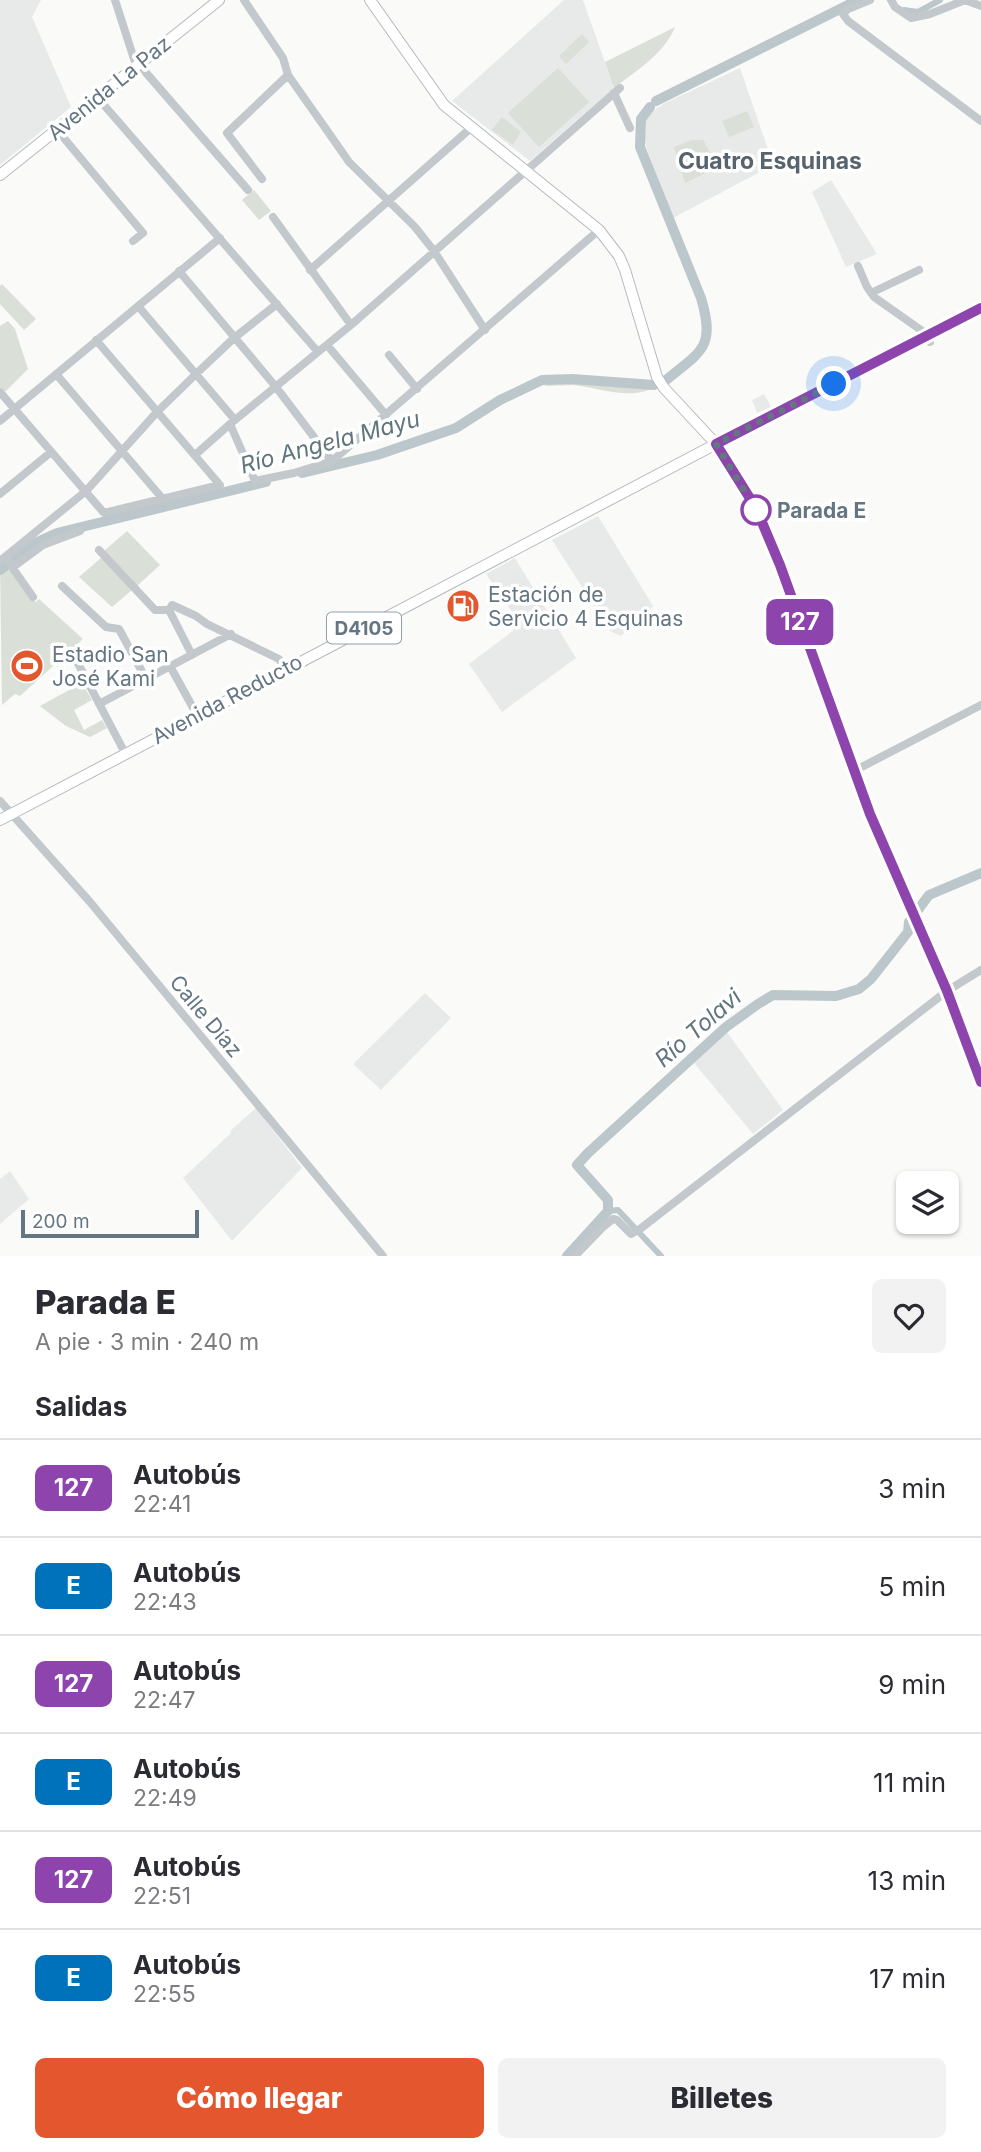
<!DOCTYPE html>
<html lang="es">
<head>
<meta charset="utf-8">
<style>
  :root { --surface:#fff; --page:#f2f2f3; --text:#2b2b33; --muted:#7c7c81; --line:#e1e1e2; --accent:#e4572e }
  body { margin:0; font-family:Inter,sans-serif; background:var(--page); color:var(--text); height:100vh; display:flex; flex-direction:column; font-size:26px; white-space:nowrap }
  * { box-sizing:border-box; margin:0 }
  p { font-size:23px; color:var(--muted) }
  .icon { flex:none; width:38px; height:38px; fill:none; stroke:currentColor; stroke-width:2; stroke-linecap:round; stroke-linejoin:round }
  .map { position:relative; height:1256px; overflow:hidden }
  .side { display:flex; flex-direction:column; background:var(--surface); flex:1 }
  .side>* { flex:none }
  .badge { padding:0 14px; border-radius:10px; font-size:24px; line-height:46px }
  .fabs { position:absolute; left:896px; top:1171px; display:grid; gap:14px }
  .fabs a { display:grid; place-items:center; width:63px; height:63px; border-radius:10px; background:var(--surface); box-shadow:0 2px 5px #0004; font-size:35px }
  .scale { position:absolute; left:21px; bottom:18px; width:178px; box-sizing:border-box; padding-left:7px; border:4px solid #657683; border-top:0; font-size:19px; line-height:24px; white-space:nowrap; color:#657683; -webkit-text-stroke:5px #fff; paint-order:stroke }
  .you { position:absolute; width:35px; height:35px; margin:-18px; border:5px solid #fff; border-radius:50%; background:#1a73e8; box-shadow:0 0 0 10px #1a73e833 }
  .map>.badge { position:absolute; translate:-50% -50%; box-shadow:0 0 0 4px #fff }
  h2 { padding:0 35px; font-size:26px; line-height:63px }
  .round { display:grid; place-items:center; flex:none; width:74px; height:74px; border-radius:10px; background:var(--page) }
  .headline { display:flex; align-items:center; justify-content:space-between; height:119px; padding:0 35px }
  h1 { font-size:33px; font-weight:800; line-height:52px }
  .action { display:flex; gap:14px; margin-top:auto; padding:14px 35px }
  .action a { flex:1; height:80px; border-radius:10px; background:var(--accent); color:#fff; font-size:28px; font-weight:800; line-height:80px; text-align:center }
  .action a+a { background:var(--page); color:var(--text) }
  ul { padding:0; list-style:none }
  li { display:flex; align-items:center; gap:21px; height:98px; padding:0 35px; border-top:2px solid var(--line) }
  li div { flex:1 }
  li b { display:block; font-size:26px }
  li em { font-style:normal }
  li .badge { min-width:77px; font-weight:700; text-align:center }
  .map>svg:first-child { display:block }
</style>
</head>
<body>
<div class="map">
<svg width="981" height="1256" viewBox="0 0 981 1256">
  <rect width="100%" height="100%" fill="#fafaf8"/>
  <path fill="#e8e9e9" d="M0,0H41L32,17L71,107L0,165Z
    M564,0H583L614,88L530,161L452,101Z
    M740,68L771,158L758,173L673,218L647,150L644,137L646,121L651,112L665,103Z
    M831,180L877,254L846,267L812,192Z
    M764,394L771,407L757,413L752,400Z
    M598,516L653,606L621,636L610,631L552,540Z
    M515,558L576,658L502,712L469,664L513,631V613L486,574Z
    M425,993L451,1018L381,1090L353,1064Z
    M727,1032L783,1110L753,1134L694,1063Z
    M256,1108L302,1168L232,1241L183,1178L231,1133L230,1131Z
    M10,1171L29,1199L0,1224V1179Z"/>
  <path fill="#dadfd7" d="M675,27C664,54 636,71 614,88L605,62Z
    M582,34L589,42L566,64L559,56Z
    M558,68L589,102L539,147L508,113Z
    M747,111L754,127L729,137L722,121Z
    M502,117L521,132L513,145L492,130Z
    M692,140H703L718,167L685,183L674,147Z
    M254,190L271,211L259,220L242,200Z
    M2,284L36,319L24,330L0,304V286Z
    M8,321L15,329L28,369L5,392L0,387V326Z
    M574,382L656,387C629,401 602,388 573,385C564,385 554,386 544,386L551,383Z
    M127,531L160,565L137,586L104,551Z
    M102,557L132,590L112,607L79,577Z
    M5,561L16,578L36,602L39,599L83,639L20,696L15,694L2,705L0,565Z
    M82,683L92,700L74,710L84,730L102,720L107,728L90,737L66,726L40,706Z"/>
  <g fill="none" stroke-linecap="round" stroke-linejoin="round">
    <path stroke="#bbc7cb" stroke-width="6" d="M904,10L918,12L940,0
      M608,1211L618,1210L661,1256"/>
    <path stroke="#bbc7cb" stroke-width="10" d="M656,101L858,0
      M650,107L641,119L640,147L701,298C716,348 701,351 665,381
      M302,473L377,455L456,428L500,400L542,380L572,379L654,385
      M15,559L33,544L57,533L266,482
      M0,570L5,566
      M567,1256L608,1211V1200L577,1165L588,1153L726,1027L758,1004L773,995L836,996L859,989L871,979L908,932L909,922L929,895L981,873"/>
    <defs>
      <path id="major" d="M370,0L444,105L599,230L619,256L625,270L657,377L664,388L716,444L756,508L783,574L870,814L947,991L981,1082
        M0,175L219,0
        M0,820L716,444L981,308"/>
    </defs>
    <use href="#major" stroke="#b5babe" stroke-width="12"/>
    <path stroke="#c3c8cc" stroke-width="8" d="M115,0L134,59L248,190
      M244,0L283,58L288,75L326,129L349,162L415,227L434,251L485,330
      M870,0L848,9L843,14L848,21L981,121
      M891,0L895,7L911,18L930,14L965,0L981,6
      M614,93L630,128
      M97,97L318,352
      M63,137L143,233L133,241
      M262,179L227,133L288,75
      M273,217L351,325
      M858,266L867,287L874,297L928,335L930,342
      M310,270L472,127
      M179,271L276,387L332,461
      M871,293L919,270
      M138,306L235,420
      M327,345L386,415
      M389,355L417,389
      M56,374L162,498
      M0,392L104,513L220,485L96,340
      M0,421L220,238
      M230,424L255,481L294,473L332,461L599,230
      M195,455L230,424L351,325L620,88
      M0,494L51,452
      M99,550L155,610H169L192,655
      M5,557L33,597
      M0,561L86,491L157,412L196,374L234,338L277,304
      M13,567L43,545L80,531
      M62,586L106,627L119,629L146,679
      M169,610L172,605L196,616L207,624L279,659L285,669
      M72,652L125,753
      M170,666L197,715
      M99,704L231,634
      M854,771L981,705
      M0,801L90,902L383,1256
      M575,1256L602,1228L613,1219L617,1220L631,1234L640,1229L947,991L981,970"/>
    <use href="#major" stroke="#fff" stroke-width="10"/>
  </g>
  <g fill="none" stroke-linecap="round" stroke-linejoin="round">
    <defs>
      <path id="line" d="M981,308L716,444L756,508L780,565L870,814L947,991L981,1082"/>
    </defs>
    <use href="#line" stroke="#fff" stroke-width="16"/>
    <use href="#line" stroke="#8e44ad" stroke-width="10"/>
    <path stroke="#657683" stroke-width="7" stroke-dasharray="0 12.6" d="M756,510L716,444L834,384"/>
  </g>
  <defs>
    <symbol id="fuel-disc" viewBox="-11 -11 22 22"><circle r="9.5" fill="#e4572e" stroke="#fff"/><path d="M-5.5-6h7V0h2V4h1.3V-2.5L3-4.5l.8-.8L6-3V5H2.5V1h-1V6h-7ZM-4.2-4.7v3.2H.2V-4.7Z" fill="#fff"/></symbol>
    <symbol id="stadium-disc" viewBox="-11 -11 22 22"><circle r="9.5" fill="#e4572e" stroke="#fff"/><path d="M0-5a6.5 5 0 1 0 0 10a6.5 5 0 1 0 0-10ZM-3.5-1.8h7v3.6h-7Z" fill="#fff"/></symbol>
  </defs>
  <g fill-rule="evenodd">
    <use href="#fuel-disc" x="444" y="587" width="38" height="38"/>
    <use href="#stadium-disc" x="8" y="647" width="38" height="38"/>
  </g>
  <circle fill="#fff" stroke="#8e44ad" stroke-width="3.5" cx="756" cy="510" r="14"/>
  <g text-anchor="middle" dominant-baseline="central" stroke-width="7" stroke-linejoin="round" paint-order="stroke">
    <rect fill="#fff" stroke="#939fa8" stroke-width="2" x="327" y="612.5" width="74" height="31" rx="5"/>
    <g font-size="19" font-weight="bold" fill="#657683">
      <text x="364" y="628">D4105</text>
    </g>
    <g font-size="21" fill="#657683" stroke="#fff">
      <text transform="translate(109 88) rotate(-39)">Avenida La Paz</text>
      <text transform="translate(227 699) rotate(-28)">Avenida Reducto</text>
      <text transform="translate(206 1016) rotate(50)">Calle Díaz</text>
    </g>
    <g font-size="21" font-weight="bold" fill="#657683" stroke="#fff" text-anchor="start">
      <text x="777" y="510">Parada E</text>
    </g>
    <g font-size="21" fill="#657683" stroke="#fff" text-anchor="start">
      <text x="488" y="594">Estación de<tspan x="488" dy="24">Servicio 4 Esquinas</tspan></text>
      <text x="52" y="654">Estadio San<tspan x="52" dy="24">José Kami</tspan></text>
    </g>
    <g font-size="23" font-weight="bold" fill="#57646e" stroke="#fff">
      <text x="770" y="161">Cuatro Esquinas</text>
    </g>
    <g font-size="23" font-style="italic" fill="#60757c" stroke="#fff">
      <text transform="translate(330 442) rotate(-15)">Río Angela Mayu</text>
      <text transform="translate(698 1028) rotate(-41)">Río Tolavi</text>
    </g>
  </g>
</svg>
<div class="fabs">
<a><svg class="icon" aria-label="layers" viewBox="0 0 24 24"><path d="M12 4l9 5-9 5-9-5zM3 14l9 5 9-5"/></svg></a>
</div>
<div class="scale">200 m</div>
<div class="you" style="left:834px;top:384px"></div>
<b class="badge" style="left:800px;top:622px;background:#8e44ad;color:#fff">127</b>
</div>
<section class="side">
<div class="headline"><div><h1>Parada E</h1><p>A pie · 3 min · 240 m</p></div><a class="round"><svg class="icon" aria-label="heart" viewBox="0 0 24 24"><path d="M12 20l-8-8c-3-5 5-10 8-4 3-6 11-1 8 4z"/></svg></a></div>
<h2>Salidas</h2>
<ul>
<li><span class="badge" style="background:#8e44ad;color:#fff">127</span><div><b>Autobús</b><p>22:41</p></div><em>3 min</em></li>
<li><span class="badge" style="background:#0072bc;color:#fff">E</span><div><b>Autobús</b><p>22:43</p></div><em>5 min</em></li>
<li><span class="badge" style="background:#8e44ad;color:#fff">127</span><div><b>Autobús</b><p>22:47</p></div><em>9 min</em></li>
<li><span class="badge" style="background:#0072bc;color:#fff">E</span><div><b>Autobús</b><p>22:49</p></div><em>11 min</em></li>
<li><span class="badge" style="background:#8e44ad;color:#fff">127</span><div><b>Autobús</b><p>22:51</p></div><em>13 min</em></li>
<li><span class="badge" style="background:#0072bc;color:#fff">E</span><div><b>Autobús</b><p>22:55</p></div><em>17 min</em></li>
</ul>
<div class="action"><a>Cómo llegar</a><a>Billetes</a></div>
</section>
</body>
</html>
